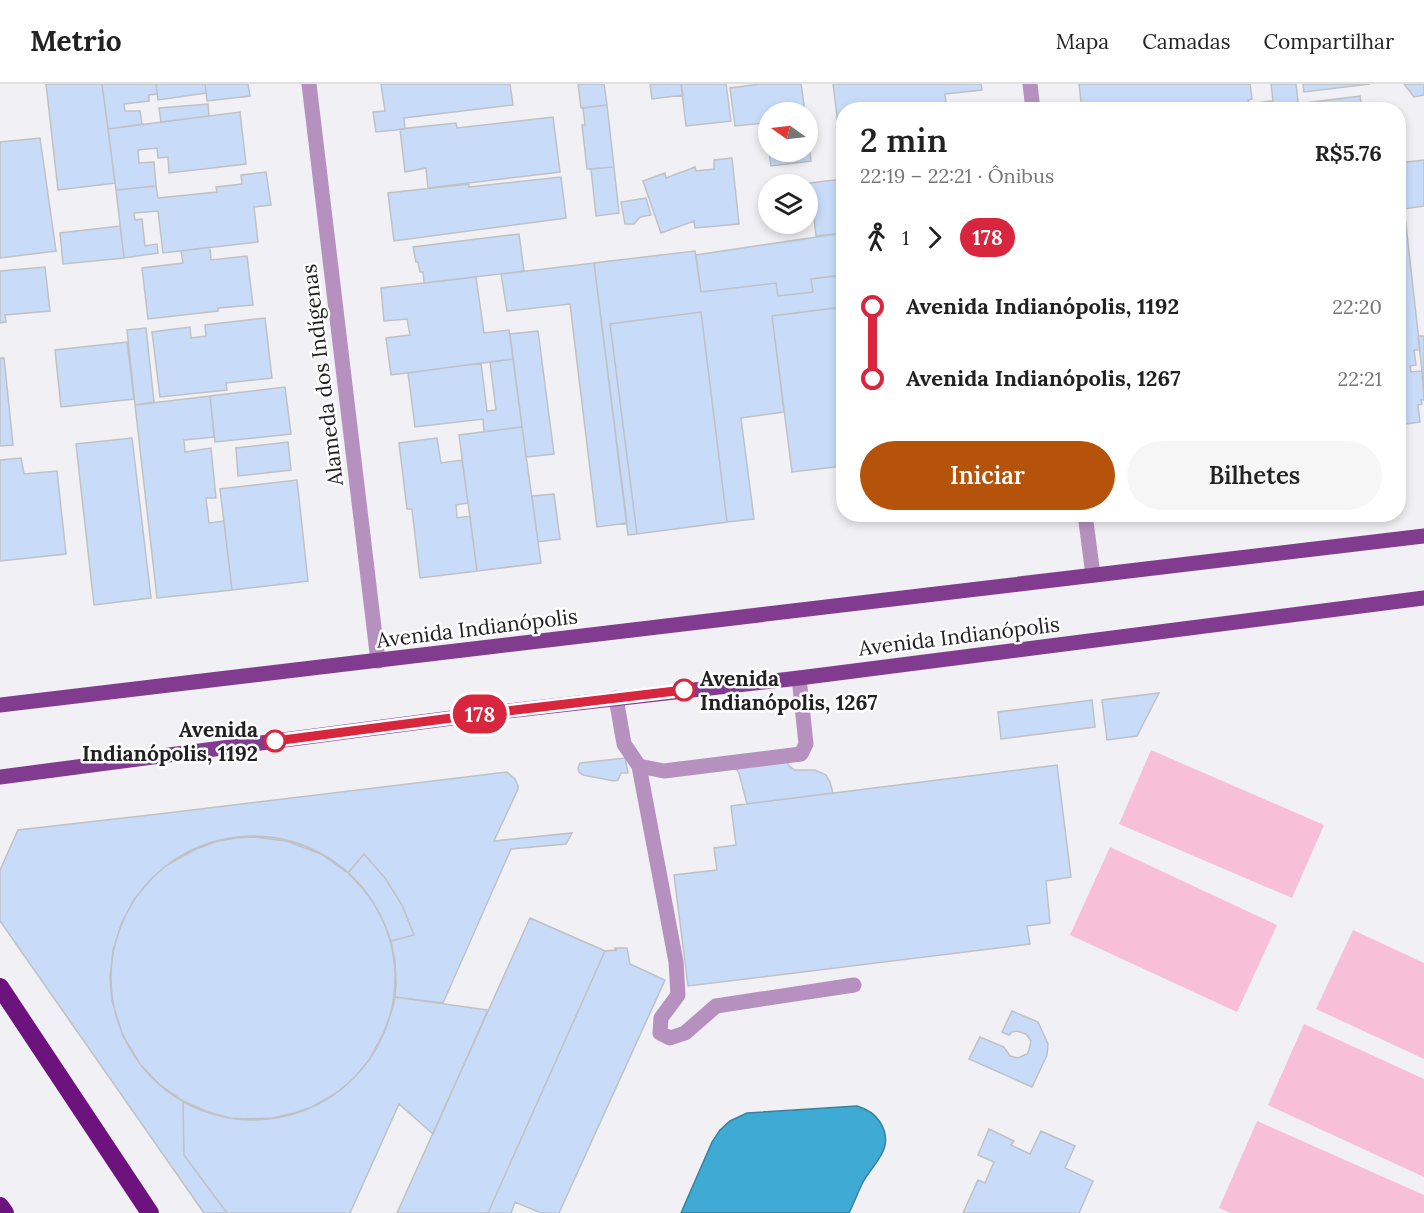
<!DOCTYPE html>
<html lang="pt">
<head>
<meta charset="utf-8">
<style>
  :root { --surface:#fff; --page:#f6f6f6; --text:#222; --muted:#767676; --line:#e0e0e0; --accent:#b45309 }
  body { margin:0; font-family:Lora,serif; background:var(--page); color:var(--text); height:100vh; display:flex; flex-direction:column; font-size:22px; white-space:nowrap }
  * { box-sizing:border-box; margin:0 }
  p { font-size:20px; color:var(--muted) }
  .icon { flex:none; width:33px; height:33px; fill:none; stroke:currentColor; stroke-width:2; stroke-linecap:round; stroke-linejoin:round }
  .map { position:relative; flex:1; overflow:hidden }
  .panel { position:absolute; left:836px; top:18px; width:570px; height:420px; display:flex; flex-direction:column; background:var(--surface); border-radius:24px; box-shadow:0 3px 9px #0003 }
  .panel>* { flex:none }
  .badge { padding:0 12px; border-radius:20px; font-size:21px; line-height:39px }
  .needle { width:39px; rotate:284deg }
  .controls { position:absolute; left:758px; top:18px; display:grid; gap:12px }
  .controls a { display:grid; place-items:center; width:60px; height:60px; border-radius:50%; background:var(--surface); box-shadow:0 3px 9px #0003; font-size:30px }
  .map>.badge { position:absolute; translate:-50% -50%; box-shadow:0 0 0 3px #fff }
  .legs { display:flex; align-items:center; gap:9px; height:66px; padding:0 24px; font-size:20px }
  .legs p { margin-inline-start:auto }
  .overview { display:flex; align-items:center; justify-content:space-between; height:102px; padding:0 24px }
  h1 { font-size:33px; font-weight:600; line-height:45px }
  .action { display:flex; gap:12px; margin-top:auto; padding:12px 24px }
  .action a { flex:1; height:69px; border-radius:36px; background:var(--accent); color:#fff; font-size:24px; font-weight:600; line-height:69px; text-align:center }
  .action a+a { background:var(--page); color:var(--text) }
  ul { padding:0 24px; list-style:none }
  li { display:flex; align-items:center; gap:21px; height:72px; font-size:22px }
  li i { display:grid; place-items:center; width:9px; height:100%; margin:0 8px; background:currentColor }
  li i::after { content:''; width:15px; height:15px; margin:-8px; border:4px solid; border-radius:50%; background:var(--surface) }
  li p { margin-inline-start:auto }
  li:first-child i { background:linear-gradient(#0000 50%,currentColor 0) }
  li:last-child i { background:linear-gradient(currentColor 50%,#0000 0) }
  header { display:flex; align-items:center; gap:36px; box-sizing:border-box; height:84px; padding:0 30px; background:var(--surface); border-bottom:2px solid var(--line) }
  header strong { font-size:28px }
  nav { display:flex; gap:33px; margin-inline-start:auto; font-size:21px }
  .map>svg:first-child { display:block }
</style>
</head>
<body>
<header>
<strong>Metrio</strong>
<nav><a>Mapa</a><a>Camadas</a><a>Compartilhar</a></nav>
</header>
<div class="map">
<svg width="1424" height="1129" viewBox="0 0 1424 1129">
  <rect width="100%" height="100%" fill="#f1f0f4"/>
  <path fill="#f8c0d8" d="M1151,666L1324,741L1292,814L1119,740Z
    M1110,763L1277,841L1237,928L1070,851Z
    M1353,846L1424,879V975L1316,925Z
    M1304,940L1424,995V1093L1268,1021Z
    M1257,1037L1424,1111V1129H1230L1219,1124Z"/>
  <path fill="#3fabd4" stroke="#36829f" stroke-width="1.5" d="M857,1022C867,1025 875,1030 880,1038C896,1064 874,1078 863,1098C858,1108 854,1119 849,1129H681L712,1058L720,1046L730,1037L747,1029Z"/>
  <path fill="#c8dcf9" stroke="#bfc1c4" stroke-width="1.5" d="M46,0H102L115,99L58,106Z
    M102,0H156L157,10L149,11V17L124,20L125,27H140L142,40L108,45Z
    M156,0H205L206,9L158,16Z
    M205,0H248L250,12L207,17Z
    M381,0H510L513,21L404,34L405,45L376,48L373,28L385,27Z
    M578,0H604L607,21L581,24Z
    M650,0H681L683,11L652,15Z
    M681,0H726L731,37L686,42Z
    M760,0H801L805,28H768V60L765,39L735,42L730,4Z
    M833,0H981L982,6L945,10L947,26H843V81Z
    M1079,0H1250L1252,15L1248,16L1249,20L1273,17L1271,0H1296L1299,26H1082Z
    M1303,0H1370L1304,8Z
    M1404,0H1424V11L1414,13Z
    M1360,12L1362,26H1306V19Z
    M208,20L209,32L161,38L159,24Z
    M607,21L614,83L587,85L582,41H585L583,24Z
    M240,28L246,80L169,89L168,73L158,74L157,64L138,66L139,79L154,78L156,102L116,106L108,45Z
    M553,33L560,88L428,104L426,84L405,88L400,45L456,39L457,44Z
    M807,47L811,77L771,82L769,68H807Z
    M40,54L56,167L0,174V58Z
    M732,74L739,140L695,144L694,137L661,149L643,97L665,89L666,94L695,83L696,87L714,85V76Z
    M1424,76V122L1404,125L1399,79Z
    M1399,79L1420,266H1414L1416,281L1410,282L1411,288L1422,287L1424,316H1421L1422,320L1418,321L1420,338L1398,341V80Z
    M614,83L619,129L596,132L591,85Z
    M266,88L271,121L254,123L258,158L163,169L158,127L134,129L135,136L142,135L145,162L157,160L158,169L124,174L116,106L156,102L158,114L217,108L216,103L242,100L241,91Z
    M561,93L566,134L394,157L388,109L469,100V103Z
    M843,95V149L816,152L810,99Z
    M646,114L651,131L640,133L634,140H625L621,118Z
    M120,142L124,174L63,180L60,149Z
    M843,149V191L811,195L813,208L778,212L776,199L701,208L696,171Z
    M519,150L524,187L424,199L423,188H420L418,178H416L413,163Z
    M210,163L211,176L247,172L253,221L218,224V227L148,235L142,184L183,179L181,167Z
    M695,167L701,208L776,199L778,212L813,208L811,195L843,191V223L772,232L784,328L741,334L754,435L727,438L701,228L610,240L637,450L628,451L594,179Z
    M594,179L627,439L597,443L570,220L507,227L501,190Z
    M45,183L50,227L5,231L6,238L0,239V187Z
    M476,193L484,249L509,246L513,275L391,291L386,254L410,251L407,235L384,237L381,204Z
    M843,223V382L792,388L772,232Z
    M701,228L727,438L637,450L610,240Z
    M265,234L272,294L226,299L227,306L160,313L152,248L190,243L191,254L206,252L205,241Z
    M146,244L154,318L135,321L127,246Z
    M538,247L554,370L526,373L510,250Z
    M1418,252H1424V304L1422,287Z
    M127,258L134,315L61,323L55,266Z
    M0,274H4L13,361L0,362Z
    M513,275L522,343L484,348L483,335L415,343L408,289L481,279L487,327L496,326L490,278Z
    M285,303L291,350L215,358L210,312Z
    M210,312L214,353L184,356L185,368L211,364L216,414H206L209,439L224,437L232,506L157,514L135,321Z
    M522,343L541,479L477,487L459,351Z
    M132,354L151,514L94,521L76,360Z
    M437,354L441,379L462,376L468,419L456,421L457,434L470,432L477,487L420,494L412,425H407L399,359Z
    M288,358L291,386L238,392L236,364Z
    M21,374L24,390L57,387L66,470L0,477V376Z
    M297,396L308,497L232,506L220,405Z
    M554,410L560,455L538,458L532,412Z
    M1159,609L1137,652L1107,656L1102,616Z
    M1092,616L1095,643L1001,655L998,628Z
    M785,673L789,682L795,686H815L826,691L830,698L833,709L747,720L739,689L733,680Z
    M625,674L628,689H621L618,696L614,697L583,691L579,688L578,684L580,679Z
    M1057,681L1071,793L1046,797L1050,839L1027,842L1030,860L688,902L674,791L717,786L714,764L736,761L731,722Z
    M507,688L515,695L518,702V705L494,757L572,749L566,760L511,765L443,919L395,913L396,900L395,877L391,857L414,851L402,821L385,794L364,770L348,789L321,770L286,757L254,753L236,754L218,757L196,765L167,781L153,793L135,814L122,838L113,866L110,894L112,917L123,952L140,980L159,1000L183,1017L184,1071L227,1129H204L0,837V786L18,746L159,730Z
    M111 894a142 142 0 1 1 284 0a142 142 0 1 1-284 0Z
    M364,770L385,794L402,821L414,851L391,857L385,841L374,820L364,806L348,789Z
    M530,834L605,867L488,1129H397Z
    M615,864H627L630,880L665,896L559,1129H541L515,1118L511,1129H488L605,867L616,866Z
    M395,913L488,926L433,1050L399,1020L350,1129H227L184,1071L183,1017L208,1028L230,1034L244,1035L272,1034L294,1029L312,1023L336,1009L354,994L369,976L384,948L393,923Z
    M1012,927L1038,938L1048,960L1047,971L1032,1003L969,975L980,953L1004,963L1010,972L1018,974L1027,970L1029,966L1031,957L1026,950L1017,947L1012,948L1009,951L1002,948Z
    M989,1045L1014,1057L1011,1061L1030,1070L1041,1047L1075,1062L1065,1084L1093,1097L1079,1129H963L978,1096L985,1099L994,1078L978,1071Z"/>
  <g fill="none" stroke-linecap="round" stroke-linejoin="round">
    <path stroke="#b690be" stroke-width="15" d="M309,0L378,577
      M1030,0L1033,26
      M1085,430L1093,491
      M616,614L624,660L639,682L664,687L801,670L806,660L799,594
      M639,682L676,878L678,911L661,934L660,949L670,954L685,949L716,922L854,901"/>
    <path stroke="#813c90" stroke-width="15" d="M0,621L1424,452
      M0,693L490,629L799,594L1424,514"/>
    <path stroke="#6c137e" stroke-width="18" d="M0,903L150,1129
      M0,1122L5,1129"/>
  </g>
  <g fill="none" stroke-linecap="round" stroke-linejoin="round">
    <defs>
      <path id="line-1" d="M275,657L490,629L684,606"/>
    </defs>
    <use href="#line-1" stroke="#fff" stroke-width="14"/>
    <use href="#line-1" stroke="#d7263d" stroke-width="9"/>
  </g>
  <g fill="#fff" stroke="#d7263d" stroke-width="3">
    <circle cx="684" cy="606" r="10"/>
    <circle cx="275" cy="657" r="10"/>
  </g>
  <g text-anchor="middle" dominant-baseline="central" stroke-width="5" stroke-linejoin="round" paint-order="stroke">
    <g font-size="21" fill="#212122" stroke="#fefeff">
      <text transform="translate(322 291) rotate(-97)">Alameda dos Indígenas</text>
      <text transform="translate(477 544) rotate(-7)">Avenida Indianópolis</text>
      <text transform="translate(959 552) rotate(-7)">Avenida Indianópolis</text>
    </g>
    <g font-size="21" font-weight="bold" fill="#212122" stroke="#fefeff" text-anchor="start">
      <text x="700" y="594">Avenida<tspan x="700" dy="24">Indianópolis, 1267</tspan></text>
      <text x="258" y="645" text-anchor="end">Avenida<tspan x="258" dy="24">Indianópolis, 1192</tspan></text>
    </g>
  </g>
</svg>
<div class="controls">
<a><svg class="needle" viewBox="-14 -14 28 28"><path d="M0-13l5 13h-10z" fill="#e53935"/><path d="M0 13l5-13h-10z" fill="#767676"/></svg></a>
<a><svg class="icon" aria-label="layers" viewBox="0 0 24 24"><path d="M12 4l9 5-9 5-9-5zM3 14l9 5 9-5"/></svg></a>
</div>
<b class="badge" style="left:480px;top:630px;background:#d7263d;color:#fff">178</b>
<section class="panel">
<div class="overview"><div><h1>2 min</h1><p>22:19 – 22:21 · Ônibus</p></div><b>R$5.76</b></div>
<div class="legs"><svg class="icon" aria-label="walk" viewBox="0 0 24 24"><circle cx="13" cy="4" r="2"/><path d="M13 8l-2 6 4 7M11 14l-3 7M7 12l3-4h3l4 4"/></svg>1<svg class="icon" aria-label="forward" viewBox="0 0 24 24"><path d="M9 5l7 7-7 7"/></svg><b class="badge" style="background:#d7263d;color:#fff">178</b></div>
<ul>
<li><i style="color:#d7263d"></i><b>Avenida Indianópolis, 1192</b><p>22:20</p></li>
<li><i style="color:#d7263d"></i><b>Avenida Indianópolis, 1267</b><p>22:21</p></li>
</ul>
<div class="action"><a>Iniciar</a><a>Bilhetes</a></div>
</section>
</div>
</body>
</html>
